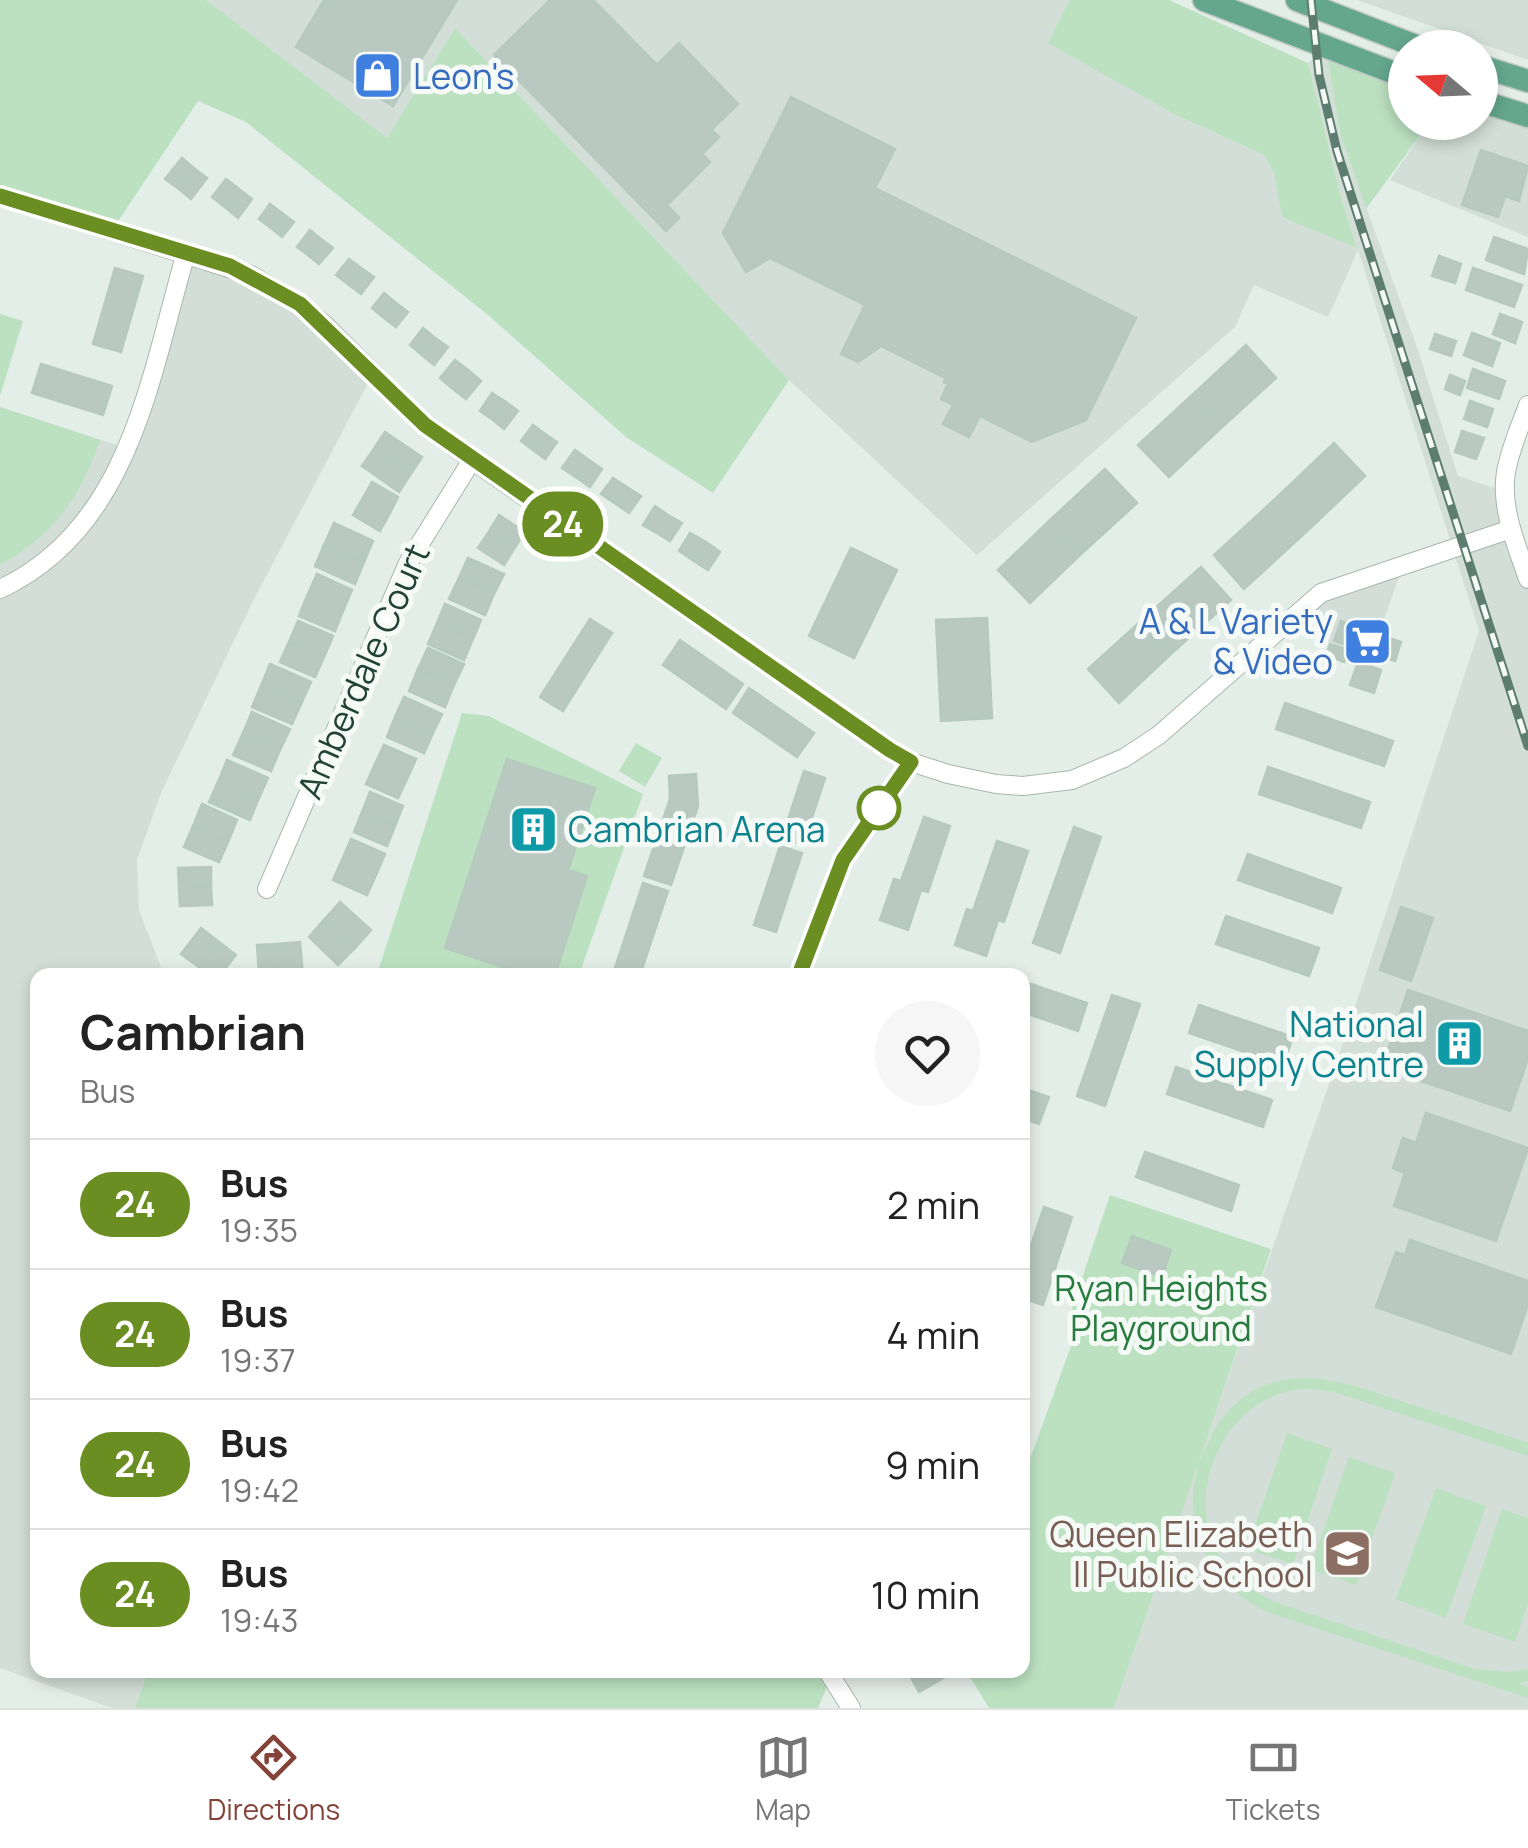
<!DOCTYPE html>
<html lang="en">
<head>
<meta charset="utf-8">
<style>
  :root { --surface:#fff; --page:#f6f6f6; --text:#222; --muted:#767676; --line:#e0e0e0; --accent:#844339 }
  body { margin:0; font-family:Manrope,sans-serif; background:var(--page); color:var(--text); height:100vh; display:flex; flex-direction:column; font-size:38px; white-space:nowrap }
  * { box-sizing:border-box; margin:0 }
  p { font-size:32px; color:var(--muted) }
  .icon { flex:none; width:55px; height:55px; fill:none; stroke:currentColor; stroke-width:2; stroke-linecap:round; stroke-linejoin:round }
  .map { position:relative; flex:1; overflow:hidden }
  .drawer { position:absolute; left:30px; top:968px; width:1000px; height:710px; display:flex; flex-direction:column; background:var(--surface); border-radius:20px; box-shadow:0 5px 15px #0003 }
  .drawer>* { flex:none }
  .badge { padding:0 20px; border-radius:32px; font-size:35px; line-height:65px }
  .needle { width:65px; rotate:289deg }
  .buttons { position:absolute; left:1388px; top:30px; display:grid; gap:20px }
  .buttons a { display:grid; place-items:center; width:110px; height:110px; border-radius:50%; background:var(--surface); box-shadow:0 5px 15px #0003; font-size:50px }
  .map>.badge { position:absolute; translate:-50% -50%; box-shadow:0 0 0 5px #fff }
  .round { display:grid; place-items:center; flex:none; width:105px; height:105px; border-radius:52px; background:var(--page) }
  .head { display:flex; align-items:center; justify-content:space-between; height:170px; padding:0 50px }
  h1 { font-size:48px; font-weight:700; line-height:75px }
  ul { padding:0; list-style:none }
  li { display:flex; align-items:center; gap:30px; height:130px; padding:0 50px; border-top:2px solid var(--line) }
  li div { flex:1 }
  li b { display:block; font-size:38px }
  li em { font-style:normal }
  li .badge { min-width:110px; font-weight:700; text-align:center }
  .tabs { display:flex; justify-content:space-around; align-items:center; height:140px; border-top:2px solid var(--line); background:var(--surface); font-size:28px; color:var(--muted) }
  .tabs a { display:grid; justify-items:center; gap:5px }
  .tabs .current { color:var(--accent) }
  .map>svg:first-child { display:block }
</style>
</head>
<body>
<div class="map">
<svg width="1528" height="1708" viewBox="0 0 1528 1708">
  <rect width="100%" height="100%" fill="#e4eee8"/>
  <path fill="#d2ded7" d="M206,0H1069L1049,43L1176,115L1264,155L1274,173L1282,217L1357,247L1342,201L1308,63L1326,50L1340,133L1350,163L1418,350L1458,476L1506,492L1528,574V1708H1114L1338,1058L1479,631L1358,250L1328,317L1254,285L1235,327L977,555L789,380L455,28L387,139Z
    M1357,0H1528V60Z
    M1480,103L1528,118V237L1390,180L1429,123L1480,122Z
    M187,252L251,274L374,372L253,601L161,793L137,860L139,910L164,975H38V1670H148L135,1708H112L0,1668V407L129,449Z
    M1403,566L1371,656L1283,626L1305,607Z"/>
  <path fill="#bce1c1" d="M0,0H206L387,138L455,28L789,380L713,493L626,437L488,315L246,122L198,101L113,229L0,195Z
    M1069,0H1169L1308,63L1342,201L1357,248L1282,217L1274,173L1264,155L1176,115L1048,43Z
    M1326,50L1405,79V122L1429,123L1366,209L1340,133Z
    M0,314L23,321L0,396Z
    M0,407L100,440C80,498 55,534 0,565Z
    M462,713L489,716L643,794L579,975H370L379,968Z
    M636,743L662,758L645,787L619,771Z
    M1110,1195L1271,1249L1199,1462C1207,1446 1213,1429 1225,1415C1276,1355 1343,1381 1404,1402C1445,1415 1487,1429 1528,1443V1456L1334,1392C1325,1391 1313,1388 1303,1389C1221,1395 1176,1505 1228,1568C1240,1583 1256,1592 1272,1601L1475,1669L1509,1672L1528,1669V1681L1519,1683L1528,1687V1698L1267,1612C1221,1589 1192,1550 1193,1496C1193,1486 1197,1475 1198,1465L1114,1708H989L967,1672L1022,1670L1023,1469L1026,1470L1075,1335L1070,1314Z
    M1287,1433L1332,1449L1293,1564L1247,1549Z
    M1349,1457L1395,1473L1356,1585L1310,1569Z
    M1436,1488L1486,1506L1446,1618L1396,1599Z
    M1502,1509L1528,1518V1603L1515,1642L1463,1624Z
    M148,1670H834L818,1708H135Z"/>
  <path fill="#b9c9c1" stroke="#b6c9bf" stroke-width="2.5" d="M324,0H457L393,106L296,47Z
    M550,0H593L657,65L679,43L738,104L711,130L719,137L702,154L710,162L667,205L679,218L666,231L494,55Z
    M791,97L895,149L875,188L1136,318L1086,420L1032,442L980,416L969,437L943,424L953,405L941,399L948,384L944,382L945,378L881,346L858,362L841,354L865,305L770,258L746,272L723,233Z
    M1481,150L1528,166L1519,201L1505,196L1498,217L1462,205Z
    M182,158L195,169L179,189L165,179Z
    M195,169L207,178L191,199L179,189Z
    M226,179L239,189L226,208L212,197Z
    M239,189L252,199L238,218L226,208Z
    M270,204L282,213L271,228L259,219Z
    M282,213L294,222L282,237L271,228Z
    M310,230L321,239L308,255L297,247Z
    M1494,237L1528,249L1524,274L1486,260Z
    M321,239L333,248L319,264L308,255Z
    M1439,256L1461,264L1455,283L1432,276Z
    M349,259L361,268L349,285L336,275Z
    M115,268L143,276L121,352L93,344Z
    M361,268L374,277L361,294L349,285Z
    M1473,268L1522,285L1514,307L1466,290Z
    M384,293L396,303L384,318L372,308Z
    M396,303L408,312L396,327L384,318Z
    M1500,314L1522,322L1515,343L1493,334Z
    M423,328L435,338L422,355L410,345Z
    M1472,333L1500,343L1492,366L1464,355Z
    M1435,334L1456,341L1451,356L1430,349Z
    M435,338L448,347L434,365L422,355Z
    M1246,345L1276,378L1221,428L1191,396Z
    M455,360L468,370L453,389L440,378Z
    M41,364L112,386L103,415L32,393Z
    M1473,369L1505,381L1499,399L1467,388Z
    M468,370L481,381L466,399L453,389Z
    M1450,375L1465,381L1460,395L1445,389Z
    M492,393L506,402L493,420L480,411Z
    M1191,396L1221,428L1169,477L1138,445Z
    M1470,401L1493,409L1487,427L1464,419Z
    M506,402L518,411L504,429L493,420Z
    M533,425L545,434L533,450L521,441Z
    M1462,431L1484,438L1476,459L1455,452Z
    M385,432L422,457L410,475L373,450Z
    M545,434L557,442L545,459L533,450Z
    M1334,443L1365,476L1304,534L1273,501Z
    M373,450L410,475L399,492L362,466Z
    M575,450L589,460L577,478L562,468Z
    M589,460L602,469L590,487L577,478Z
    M1105,469L1137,503L1080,555L1049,521Z
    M613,478L627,487L616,504L601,494Z
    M372,482L398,497L390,513L363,498Z
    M627,487L641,496L629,513L616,504Z
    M363,498L390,513L380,531L353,515Z
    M1273,501L1304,534L1244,589L1214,555Z
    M655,506L668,515L657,533L643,525Z
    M499,515L525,532L514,549L488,533Z
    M668,515L682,523L670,541L657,533Z
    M1049,521L1080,555L1030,603L998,570Z
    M334,523L373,541L364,562L324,545Z
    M488,533L514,549L504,565L478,548Z
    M690,533L706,542L694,561L679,551Z
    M706,542L720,552L708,570L694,561Z
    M324,545L364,562L355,584L315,566Z
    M851,548L897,570L854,658L809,636Z
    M468,558L504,574L494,594L459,578Z
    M1201,567L1231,600L1172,653L1142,620Z
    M317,574L352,590L343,611L307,596Z
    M459,578L494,594L485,615L449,599Z
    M307,596L343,611L335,631L299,616Z
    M445,604L481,620L473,639L437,623Z
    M987,618L992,718L941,721L936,620Z
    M590,619L612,633L563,711L540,697Z
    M1142,620L1172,653L1119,703L1088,669Z
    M298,621L333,636L324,657L289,642Z
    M1341,621L1401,642L1395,661L1334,641Z
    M437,623L473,639L464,660L428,644Z
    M680,640L743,684L726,709L663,665Z
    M289,642L324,657L315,677L280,662Z
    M1330,644L1349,650L1344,662L1326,655Z
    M428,648L464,664L454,685L418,669Z
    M1358,662L1381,670L1374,693L1350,685Z
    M270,664L311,682L301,704L261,686Z
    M418,669L454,685L445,707L409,691Z
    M261,686L301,704L292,724L252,707Z
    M749,688L814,733L797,757L733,713Z
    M404,697L442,714L433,733L395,717Z
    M1285,703L1393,741L1384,766L1276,729Z
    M252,712L290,729L280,750L243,733Z
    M395,717L433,733L424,753L387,737Z
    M243,733L280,750L271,771L233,755Z
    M384,745L416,759L407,779L375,764Z
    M507,759L595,788L568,870L587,876L555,975H527L445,948Z
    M227,760L268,778L258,800L218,782Z
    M375,764L407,779L398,798L366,784Z
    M1268,767L1370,802L1361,828L1259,794Z
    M804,771L825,778L803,845L782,838Z
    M696,774L698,806L671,885L644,876L670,799L669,776Z
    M218,782L258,800L250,820L209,802Z
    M370,792L403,806L395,826L362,812Z
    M202,804L237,820L228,842L193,826Z
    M362,812L395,826L387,846L354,832Z
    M924,817L950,826L928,892L921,890L908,930L880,920L894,879L901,881Z
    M193,826L228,842L219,862L184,847Z
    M1074,827L1101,837L1060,953L1033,943Z
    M351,839L385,854L376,875L342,860Z
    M997,841L1028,851L1004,922L998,920L986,956L955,945L967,909L973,911Z
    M780,846L802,853L776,932L754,925Z
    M1248,854L1341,888L1332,913L1238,880Z
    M342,860L376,875L367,895L333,880Z
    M211,867V887L179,888L178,868Z
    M643,883L668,891L640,975H626L614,971Z
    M211,887L212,905L180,906L179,888Z
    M340,902L371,930L355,948L324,920Z
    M1401,907L1433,918L1411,981L1380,970Z
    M1226,916L1319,948L1309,976L1216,944Z
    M324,920L355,948L338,965L309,937Z
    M201,928L219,942L200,968L181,954Z
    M219,942L236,955L220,975H209L200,968Z
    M300,942L303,975H279L277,944Z
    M277,944L279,975H259L257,945Z
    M1022,981L1087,1003L1078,1031L1022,1012Z
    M1408,990L1528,1031V1058L1510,1111L1382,1068Z
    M1112,995L1140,1004L1105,1106L1077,1096Z
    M1199,1005L1293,1037L1283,1065L1189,1033Z
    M1176,1067L1272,1100L1263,1127L1167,1094Z
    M1022,1088L1049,1097L1039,1124L1022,1118Z
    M1426,1113L1528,1148L1496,1241L1394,1206L1405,1173L1393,1168L1403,1138L1416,1143Z
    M1145,1152L1239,1185L1231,1211L1136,1177Z
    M1044,1207L1072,1217L1043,1305L1022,1298V1272Z
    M1132,1236L1171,1250L1162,1277L1122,1263Z
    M1410,1240L1528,1281V1304L1511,1354L1376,1307L1396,1252L1405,1255Z
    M907,1670H957L919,1692Z"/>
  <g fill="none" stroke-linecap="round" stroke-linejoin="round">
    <defs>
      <path id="minor" d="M0,196L251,275L299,304L325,325L425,425L472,460L890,750L911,762L948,774L996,784L1023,786L1072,780L1124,758L1159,735L1321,593L1511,529
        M1528,405C1520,427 1510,449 1506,472C1500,508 1517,546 1528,579
        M0,589C130,529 150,376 186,253
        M267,889L408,563L472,460
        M799,975L843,859L911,762
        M827,1670L851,1708"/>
      <path id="major" d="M1204,0L1405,77
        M1297,0L1421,48
        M1480,66L1528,81
        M1480,101L1528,116"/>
    </defs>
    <use href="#minor" stroke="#a6b7af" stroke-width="20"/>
    <use href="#major" stroke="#c1cac6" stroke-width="25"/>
    <use href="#minor" stroke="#fff" stroke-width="18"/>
    <use href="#major" stroke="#65a78e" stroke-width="22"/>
    <defs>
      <path id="rail" d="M1311,0L1319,75L1337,151L1528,746"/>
    </defs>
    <use href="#rail" stroke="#5c7d70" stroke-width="9"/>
    <use href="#rail" stroke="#f5faf7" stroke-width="5" stroke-dasharray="15" stroke-linecap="butt"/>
  </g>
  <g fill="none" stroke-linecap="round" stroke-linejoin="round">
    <defs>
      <path id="line" d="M0,196L230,266L300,304L425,425L890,750L911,762L843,860L799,975"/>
    </defs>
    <use href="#line" stroke="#fff" stroke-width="22"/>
    <use href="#line" stroke="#6b8e23" stroke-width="15"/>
  </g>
  <defs>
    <symbol id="shop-square" viewBox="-11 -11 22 22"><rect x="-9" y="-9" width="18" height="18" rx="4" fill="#3f7fe0" stroke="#f5faf7"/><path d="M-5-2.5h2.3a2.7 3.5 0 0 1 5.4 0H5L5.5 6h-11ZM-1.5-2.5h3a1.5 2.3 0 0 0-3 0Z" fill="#fff"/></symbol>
    <symbol id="supermarket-square" viewBox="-11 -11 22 22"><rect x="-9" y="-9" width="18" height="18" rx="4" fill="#3f7fe0" stroke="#f5faf7"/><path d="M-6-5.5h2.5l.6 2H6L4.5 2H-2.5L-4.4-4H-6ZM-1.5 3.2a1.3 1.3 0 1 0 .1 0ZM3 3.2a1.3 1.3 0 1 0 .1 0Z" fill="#fff"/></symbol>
    <symbol id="building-square" viewBox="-11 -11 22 22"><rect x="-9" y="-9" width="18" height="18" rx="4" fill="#0f9aa8" stroke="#f5faf7"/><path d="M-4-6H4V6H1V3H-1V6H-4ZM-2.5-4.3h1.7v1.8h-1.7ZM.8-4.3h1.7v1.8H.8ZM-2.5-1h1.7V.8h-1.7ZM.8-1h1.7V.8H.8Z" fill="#fff"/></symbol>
    <symbol id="school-square" viewBox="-11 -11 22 22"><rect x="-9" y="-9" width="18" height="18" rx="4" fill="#8d6e63" stroke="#f5faf7"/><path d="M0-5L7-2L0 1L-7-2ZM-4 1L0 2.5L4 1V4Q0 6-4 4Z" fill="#fff"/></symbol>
  </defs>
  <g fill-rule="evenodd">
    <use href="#shop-square" x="350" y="48" width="55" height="55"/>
    <use href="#supermarket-square" x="1340" y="614" width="55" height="55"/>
    <use href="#building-square" x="506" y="802" width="55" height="55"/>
    <use href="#building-square" x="1432" y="1016" width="55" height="55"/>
    <use href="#school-square" x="1320" y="1526" width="55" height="55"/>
  </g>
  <circle fill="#fff" stroke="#6b8e23" stroke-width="5" cx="879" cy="808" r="20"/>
  <g text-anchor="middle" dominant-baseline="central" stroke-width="10" stroke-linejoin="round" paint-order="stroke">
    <g font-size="35" fill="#366cbe" stroke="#f5faf7" text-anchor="start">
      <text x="413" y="76">Leon's</text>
      <text x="1333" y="621" text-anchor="end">A &amp; L Variety<tspan x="1333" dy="40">&amp; Video</tspan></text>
    </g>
    <g font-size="35" fill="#224235" stroke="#f5faf7">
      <text transform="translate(363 671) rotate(-66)">Amberdale Court</text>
    </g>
    <g font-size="35" fill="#0d838f" stroke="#f5faf7" text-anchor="start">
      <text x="568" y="829">Cambrian Arena</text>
      <text x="1424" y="1024" text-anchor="end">National<tspan x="1424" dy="40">Supply Centre</tspan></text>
    </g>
    <g font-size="35" fill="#297c3f" stroke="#f5faf7">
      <text x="1161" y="1288">Ryan Heights<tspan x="1161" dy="40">Playground</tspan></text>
    </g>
    <g font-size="35" fill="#785e54" stroke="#f5faf7" text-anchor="end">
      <text x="1313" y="1534">Queen Elizabeth<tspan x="1313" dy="40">II Public School</tspan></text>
    </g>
  </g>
</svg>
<div class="buttons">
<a><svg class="needle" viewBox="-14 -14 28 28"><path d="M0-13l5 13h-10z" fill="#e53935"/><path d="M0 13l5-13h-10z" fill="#767676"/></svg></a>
</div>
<b class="badge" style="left:563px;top:524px;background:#6b8e23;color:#fff">24</b>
<section class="drawer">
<div class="head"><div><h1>Cambrian</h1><p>Bus</p></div><a class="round"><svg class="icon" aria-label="heart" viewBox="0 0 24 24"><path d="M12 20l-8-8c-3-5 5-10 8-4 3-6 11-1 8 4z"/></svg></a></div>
<ul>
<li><span class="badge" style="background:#6b8e23;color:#fff">24</span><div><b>Bus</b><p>19:35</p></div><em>2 min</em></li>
<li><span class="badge" style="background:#6b8e23;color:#fff">24</span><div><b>Bus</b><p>19:37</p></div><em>4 min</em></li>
<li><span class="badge" style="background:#6b8e23;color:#fff">24</span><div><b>Bus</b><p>19:42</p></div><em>9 min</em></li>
<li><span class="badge" style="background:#6b8e23;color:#fff">24</span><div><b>Bus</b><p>19:43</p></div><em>10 min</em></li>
</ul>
</section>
</div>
<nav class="tabs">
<a class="current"><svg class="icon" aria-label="directions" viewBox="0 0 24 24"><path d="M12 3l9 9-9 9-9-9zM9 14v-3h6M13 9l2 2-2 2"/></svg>Directions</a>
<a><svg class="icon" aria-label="map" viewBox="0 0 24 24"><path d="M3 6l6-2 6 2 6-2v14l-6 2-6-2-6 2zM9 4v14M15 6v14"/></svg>Map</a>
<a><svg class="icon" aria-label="tickets" viewBox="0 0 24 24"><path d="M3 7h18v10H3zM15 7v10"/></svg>Tickets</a>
</nav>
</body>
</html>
